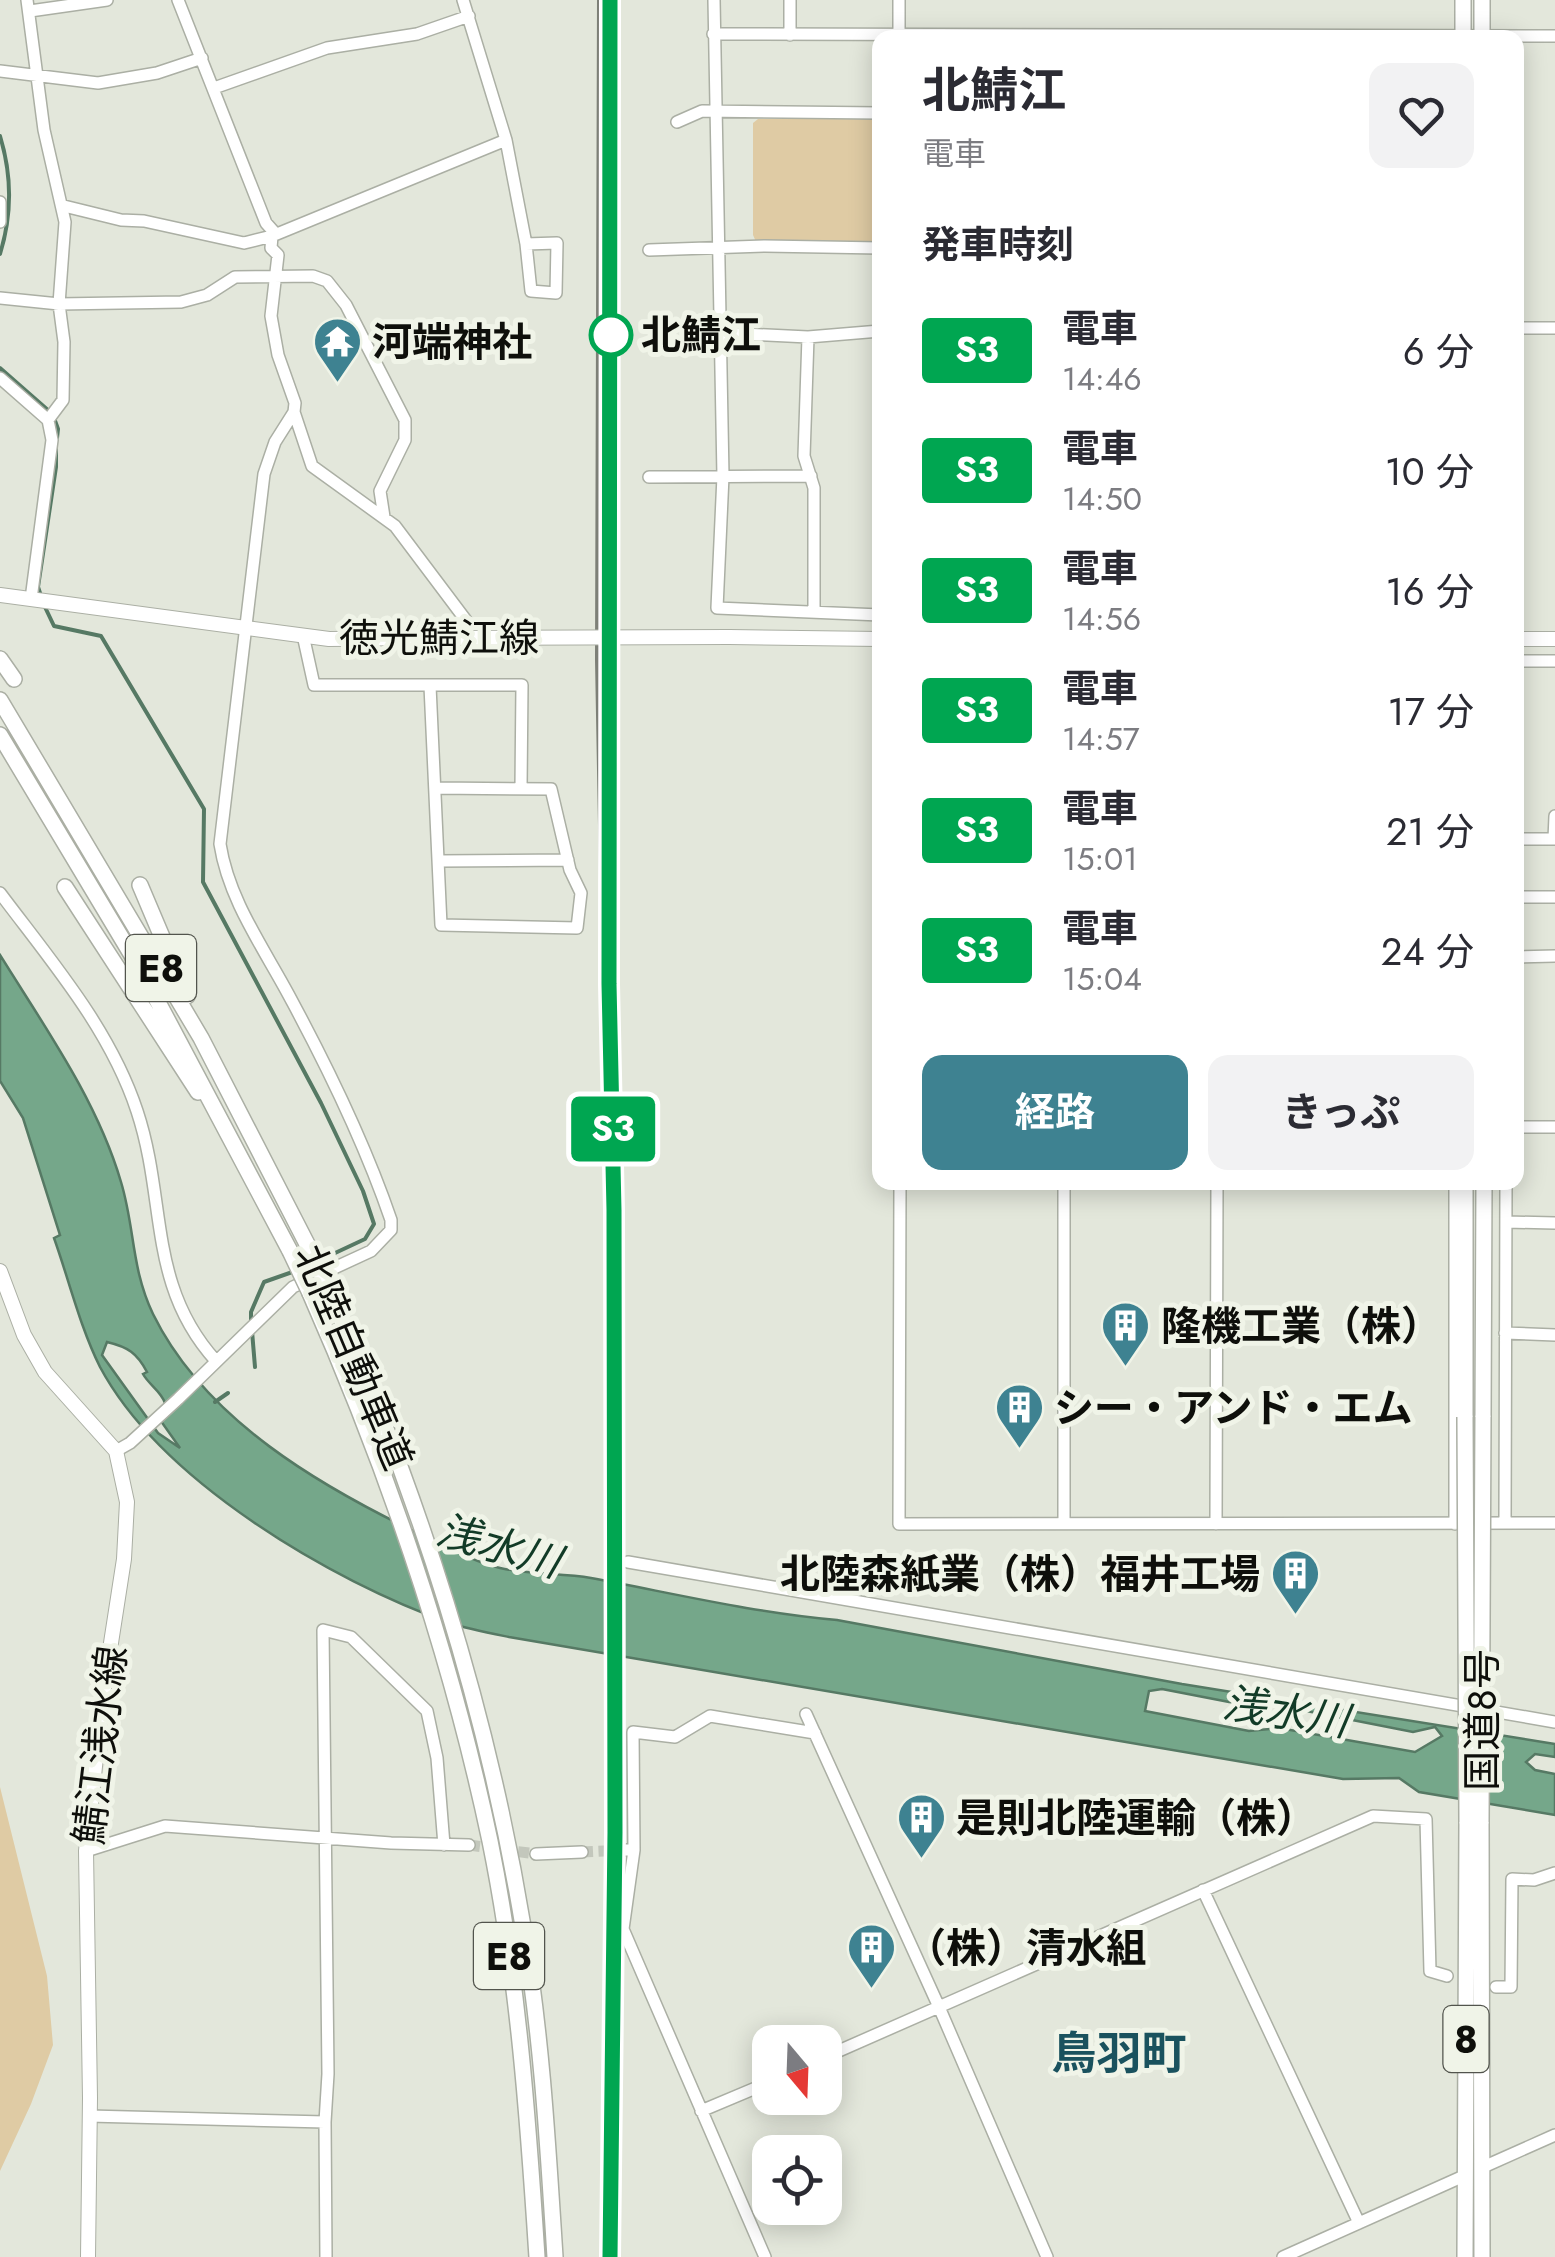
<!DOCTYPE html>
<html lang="ja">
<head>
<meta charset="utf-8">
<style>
  :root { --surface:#fff; --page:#f2f2f3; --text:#2b2b33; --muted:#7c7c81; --accent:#3e8291 }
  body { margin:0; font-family:Jost,"Noto Sans JP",sans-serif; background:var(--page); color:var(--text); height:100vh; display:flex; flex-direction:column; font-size:38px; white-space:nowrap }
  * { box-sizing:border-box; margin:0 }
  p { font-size:32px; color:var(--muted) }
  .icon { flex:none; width:55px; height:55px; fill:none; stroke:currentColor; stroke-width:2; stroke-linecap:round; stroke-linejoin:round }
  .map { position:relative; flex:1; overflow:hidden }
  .drawer { position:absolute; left:872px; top:30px; width:652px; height:1160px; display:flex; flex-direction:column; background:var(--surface); border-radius:20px; box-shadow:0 5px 25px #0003 }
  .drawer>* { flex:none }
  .badge { padding:0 20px; border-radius:8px; font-size:35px; line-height:65px }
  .needle { width:65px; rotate:161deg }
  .buttons { position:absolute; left:752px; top:2025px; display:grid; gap:20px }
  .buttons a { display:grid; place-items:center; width:90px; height:90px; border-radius:20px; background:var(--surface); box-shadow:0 5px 25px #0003; font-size:50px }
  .map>.badge { position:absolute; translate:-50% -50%; box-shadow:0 0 0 5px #fff }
  h2 { padding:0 50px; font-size:38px; line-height:90px }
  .round { display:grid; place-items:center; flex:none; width:105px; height:105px; border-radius:20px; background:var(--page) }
  .headline { display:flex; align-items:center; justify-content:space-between; height:170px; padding:0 50px }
  h1 { font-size:48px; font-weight:700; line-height:75px }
  .primary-button { display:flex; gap:20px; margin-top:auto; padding:20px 50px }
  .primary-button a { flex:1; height:115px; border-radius:20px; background:var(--accent); color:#fff; font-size:40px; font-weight:700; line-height:115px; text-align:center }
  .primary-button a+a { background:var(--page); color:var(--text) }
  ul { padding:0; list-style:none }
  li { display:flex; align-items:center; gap:30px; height:120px; padding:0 50px }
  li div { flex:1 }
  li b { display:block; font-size:38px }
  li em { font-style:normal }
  li .badge { min-width:110px; font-weight:700; text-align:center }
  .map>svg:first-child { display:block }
</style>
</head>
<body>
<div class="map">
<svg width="1555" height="2257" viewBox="0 0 1555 2257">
  <rect width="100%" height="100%" fill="#e3e7db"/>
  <path fill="#dfcba4" d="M758,119H880V244H757L753,235V123Z
    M0,1787L47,1976L53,2045L31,2104L0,2171Z"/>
  <path fill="#75a78a" stroke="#567964" stroke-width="2.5" fill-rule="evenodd" d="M0,955C44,1026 97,1100 121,1182C135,1228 131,1268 153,1314C205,1420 321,1487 424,1536C447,1547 474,1562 500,1568C530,1575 561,1573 591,1578C672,1593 755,1613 837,1620L1182,1684L1555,1744V1757L1535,1754L1526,1762L1535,1770L1555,1774V1815L1419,1792L1399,1778L1343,1779L509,1637C489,1633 468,1629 450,1623C331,1581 161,1481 100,1367C80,1327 69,1280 54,1238L60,1235L23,1118L0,1081ZM107,1342C128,1347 137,1353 147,1372L143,1374C149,1385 161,1391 165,1403L158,1417L180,1448L158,1433L102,1355ZM1162,1689L1229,1702L1281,1706L1413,1732L1435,1727L1442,1736L1415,1752L1279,1728L1249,1731L1145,1711L1149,1691Z"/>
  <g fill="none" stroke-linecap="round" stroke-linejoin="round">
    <path stroke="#567964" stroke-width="4" d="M0,136C12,175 12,215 0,254
      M0,368L49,411
      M54,418L58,429L57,438
      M41,596L38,587L56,467V448
      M44,605L54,626L101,636L204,809L203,882L321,1103L363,1191L374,1224L365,1239L318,1261
      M251,1321V1312L264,1282L295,1271
      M252,1331L255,1367
      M215,1402L228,1393"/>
    <path stroke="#c3c7bc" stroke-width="11" stroke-dasharray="11 5.5" stroke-linecap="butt" d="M469,1845L536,1854
      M582,1852L626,1850"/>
    <defs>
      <path id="minor" d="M27,0L44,130L65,222L59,304L64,342L63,400L48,420L52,440L31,599
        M178,0L266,223L274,232
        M463,0L506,140L526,244L557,243L556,293L531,291L526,244
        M714,0L723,476L717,608L880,615
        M899,0V38
        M30,11L107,0
        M713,34L1555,36
        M790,35V0
        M0,71L98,83L157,73L202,58
        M214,88L327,48L417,34L469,16
        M677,122L702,111L880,113
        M0,202V222
        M64,206L121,220L144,221L244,243L272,236
        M649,250L765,246L880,248
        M0,298L59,304L181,302L207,295L235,277L313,276L327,281L346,305L405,420V440L380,491L384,517
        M1518,328H1555
        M722,333L808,337L880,331
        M808,337L804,456L814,488V611
        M0,378L48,420
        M294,412L312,466L395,526L471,627
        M649,477L811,476
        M303,635L314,685H522L521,788
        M1518,661H1555
        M430,686L441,925L577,928L581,893L570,870L551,789L435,788
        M1518,839H1555
        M1554,839L1555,816
        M439,861L568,860
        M0,893C51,961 110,1029 137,1111C167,1201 147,1285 216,1361
        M1518,897H1555
        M1518,957L1555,956
        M1518,1127H1555
        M900,1182L899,1524L1555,1523
        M1064,1182V1523
        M1506,1222L1555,1223
        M1505,1333L1555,1335
        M116,1451L130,1443L178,1399L293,1287L371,1251L391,1230V1220C365,1144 331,1074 293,1003C266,951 229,902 220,844L264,474L275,442L294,412L295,403L278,355L271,316L278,255L271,248L272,236L506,140
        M1505,1523L1506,1182
        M1216,1524L1217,1182
        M1455,1524V1182
        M628,1562L1555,1722
        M806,1714L939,2007L1047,2257
        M626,1850H634L623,1929L765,2257
        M634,1850L633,1732L675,1737L710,1716L815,1733
        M86,1851L165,1826L391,1843L469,1845
        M536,1854L582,1852
        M1203,1890L1359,2223
        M1496,1987H1511L1512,1879L1534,1880L1555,1873
        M825,2057L1373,1816L1426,1819L1430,1971L1447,1976
        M701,2111L770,2082
        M89,2116L325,2122
        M1481,2168L1555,2135
        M326,2257L325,2122L328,2074L323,1630L351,1637L427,1711L437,1758L444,1845
        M1283,2257L1466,2175"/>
      <path id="major" d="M0,595L329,639L416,638
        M729,637L880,639
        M1518,639H1555
        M0,1271L24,1335L45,1372L116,1451L127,1502L124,1559L102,1701L86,1851L90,2098L88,2257"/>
      <path id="highway" d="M1463,0V38
        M1482,0V38
        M0,659L14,679
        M0,700L201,1038L307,1244
        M0,735L142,972L290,1251
        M140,885L187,996
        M65,887L198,1092
        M1465,1182V1417
        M327,1286C419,1495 487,1706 524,1932C542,2039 548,2148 555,2257
        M310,1293C388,1470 450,1651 490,1841C518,1978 528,2118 537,2257
        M1483,1417L1484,1182
        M1481,1822L1482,2257
        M1465,2257L1467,1822"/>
    </defs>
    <use href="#minor" stroke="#abafa4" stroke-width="14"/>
    <use href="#major" stroke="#abafa4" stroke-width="16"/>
    <use href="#highway" stroke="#abafa4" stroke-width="18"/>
    <use href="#minor" stroke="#fff" stroke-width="11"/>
    <use href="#major" stroke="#fff" stroke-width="14"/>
    <use href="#highway" stroke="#fff" stroke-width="15"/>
    <path stroke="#7e8078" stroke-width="4" d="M599,0L597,660L607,1210L608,1558V1832L602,2257
      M611,280V470"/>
    <defs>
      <path id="major-bridge" d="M416,638L729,637"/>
      <path id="highway-bridge" d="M307,1244L327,1286
        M290,1251L310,1293
        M1465,1417L1467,1822
        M1481,1822L1483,1417"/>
    </defs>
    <use href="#major-bridge" stroke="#abafa4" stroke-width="16" stroke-linecap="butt"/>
    <use href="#highway-bridge" stroke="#abafa4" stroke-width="18" stroke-linecap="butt"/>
    <use href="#major-bridge" stroke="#fff" stroke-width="14"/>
    <use href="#highway-bridge" stroke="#fff" stroke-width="15"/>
  </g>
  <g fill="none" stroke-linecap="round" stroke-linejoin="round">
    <defs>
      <path id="line" d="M610,2257L615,1832L614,1210L609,984L610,0"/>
    </defs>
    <use href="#line" stroke="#fff" stroke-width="22"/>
    <use href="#line" stroke="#00a651" stroke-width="15"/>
  </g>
  <defs>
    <symbol id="temple-pin" viewBox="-11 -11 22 30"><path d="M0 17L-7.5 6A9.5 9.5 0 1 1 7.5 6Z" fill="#3e8291" stroke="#f0f4e8"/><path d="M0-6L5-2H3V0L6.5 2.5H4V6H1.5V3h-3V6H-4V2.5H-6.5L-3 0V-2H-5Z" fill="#fff"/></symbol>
    <symbol id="building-pin" viewBox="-11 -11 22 30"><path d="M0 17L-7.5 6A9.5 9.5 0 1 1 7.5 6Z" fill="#3e8291" stroke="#f0f4e8"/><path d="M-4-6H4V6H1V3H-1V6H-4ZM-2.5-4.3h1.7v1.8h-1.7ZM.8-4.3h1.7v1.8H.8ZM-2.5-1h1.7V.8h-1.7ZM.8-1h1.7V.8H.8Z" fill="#fff"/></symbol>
  </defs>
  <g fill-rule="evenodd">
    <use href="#temple-pin" x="310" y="314" width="55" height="75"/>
    <use href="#building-pin" x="1098" y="1298" width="55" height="75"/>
    <use href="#building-pin" x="992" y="1380" width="55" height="75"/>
    <use href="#building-pin" x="1268" y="1546" width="55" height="75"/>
    <use href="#building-pin" x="894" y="1790" width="55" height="75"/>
    <use href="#building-pin" x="844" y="1920" width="55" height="75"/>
  </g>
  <circle fill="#fff" stroke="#00a651" stroke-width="5" cx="611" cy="335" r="20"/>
  <g text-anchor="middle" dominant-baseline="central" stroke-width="10" stroke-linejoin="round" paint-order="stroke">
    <g fill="#f0f4e8" stroke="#52544d" stroke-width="2.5">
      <rect x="126" y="935" width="70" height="66" rx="8"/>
      <rect x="474" y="1923" width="70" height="66" rx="8"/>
      <rect x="1443.5" y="2006" width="45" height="66" rx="8"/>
    </g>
    <g font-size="38" font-weight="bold" fill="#0e0f0b">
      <text x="161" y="968">E8</text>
      <text x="509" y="1956">E8</text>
      <text x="1466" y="2039">8</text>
    </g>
    <g font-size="40" font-weight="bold" fill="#0e0f0b" stroke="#f0f4e8" text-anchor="start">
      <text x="641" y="335">北鯖江</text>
    </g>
    <g font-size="40" font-weight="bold" fill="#0e0f0b" stroke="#f0f4e8" text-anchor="start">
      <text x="372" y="342">河端神社</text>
      <text x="1161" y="1326">隆機工業（株）</text>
      <text x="1054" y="1408">シー・アンド・エム</text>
      <text x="1260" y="1574" text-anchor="end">北陸森紙業（株）福井工場</text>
      <text x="956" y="1818">是則北陸運輸（株）</text>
      <text x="906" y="1948">（株）清水組</text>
    </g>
    <g font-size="40" fill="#0e0f0b" stroke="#f0f4e8">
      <text x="439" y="638">徳光鯖江線</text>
      <text transform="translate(354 1357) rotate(67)">北陸自動車道</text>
      <text transform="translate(1482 1720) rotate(-90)">国道8号</text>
      <text transform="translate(100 1745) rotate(-83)">鯖江浅水線</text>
    </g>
    <g font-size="42" font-style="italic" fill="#123b27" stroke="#f0f4e8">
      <text transform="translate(499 1546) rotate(16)">浅水川</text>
      <text transform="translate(1286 1712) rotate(9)">浅水川</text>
    </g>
    <g font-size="45" font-weight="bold" fill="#1a525e" stroke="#f0f4e8">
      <text x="1119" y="2053">鳥羽町</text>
    </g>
  </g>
</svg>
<div class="buttons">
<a><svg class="needle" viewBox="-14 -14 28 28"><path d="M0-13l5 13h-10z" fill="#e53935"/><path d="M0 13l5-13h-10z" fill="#7c7c81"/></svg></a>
<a><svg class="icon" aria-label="locate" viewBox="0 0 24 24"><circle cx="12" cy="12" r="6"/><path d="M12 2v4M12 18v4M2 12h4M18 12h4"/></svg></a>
</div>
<b class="badge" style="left:613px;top:1129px;background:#00a651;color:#fff">S3</b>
<section class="drawer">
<div class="headline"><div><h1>北鯖江</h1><p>電車</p></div><a class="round"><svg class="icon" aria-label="heart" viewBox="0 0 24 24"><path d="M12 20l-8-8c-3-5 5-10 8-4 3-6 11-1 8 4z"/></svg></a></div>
<h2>発車時刻</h2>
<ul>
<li><span class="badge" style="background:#00a651;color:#fff">S3</span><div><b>電車</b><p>14:46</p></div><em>6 分</em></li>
<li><span class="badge" style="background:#00a651;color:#fff">S3</span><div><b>電車</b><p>14:50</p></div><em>10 分</em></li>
<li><span class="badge" style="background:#00a651;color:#fff">S3</span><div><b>電車</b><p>14:56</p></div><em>16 分</em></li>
<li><span class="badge" style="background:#00a651;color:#fff">S3</span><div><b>電車</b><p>14:57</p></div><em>17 分</em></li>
<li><span class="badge" style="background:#00a651;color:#fff">S3</span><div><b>電車</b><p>15:01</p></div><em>21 分</em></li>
<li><span class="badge" style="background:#00a651;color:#fff">S3</span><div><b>電車</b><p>15:04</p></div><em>24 分</em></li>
</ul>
<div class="primary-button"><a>経路</a><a>きっぷ</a></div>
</section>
</div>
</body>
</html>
